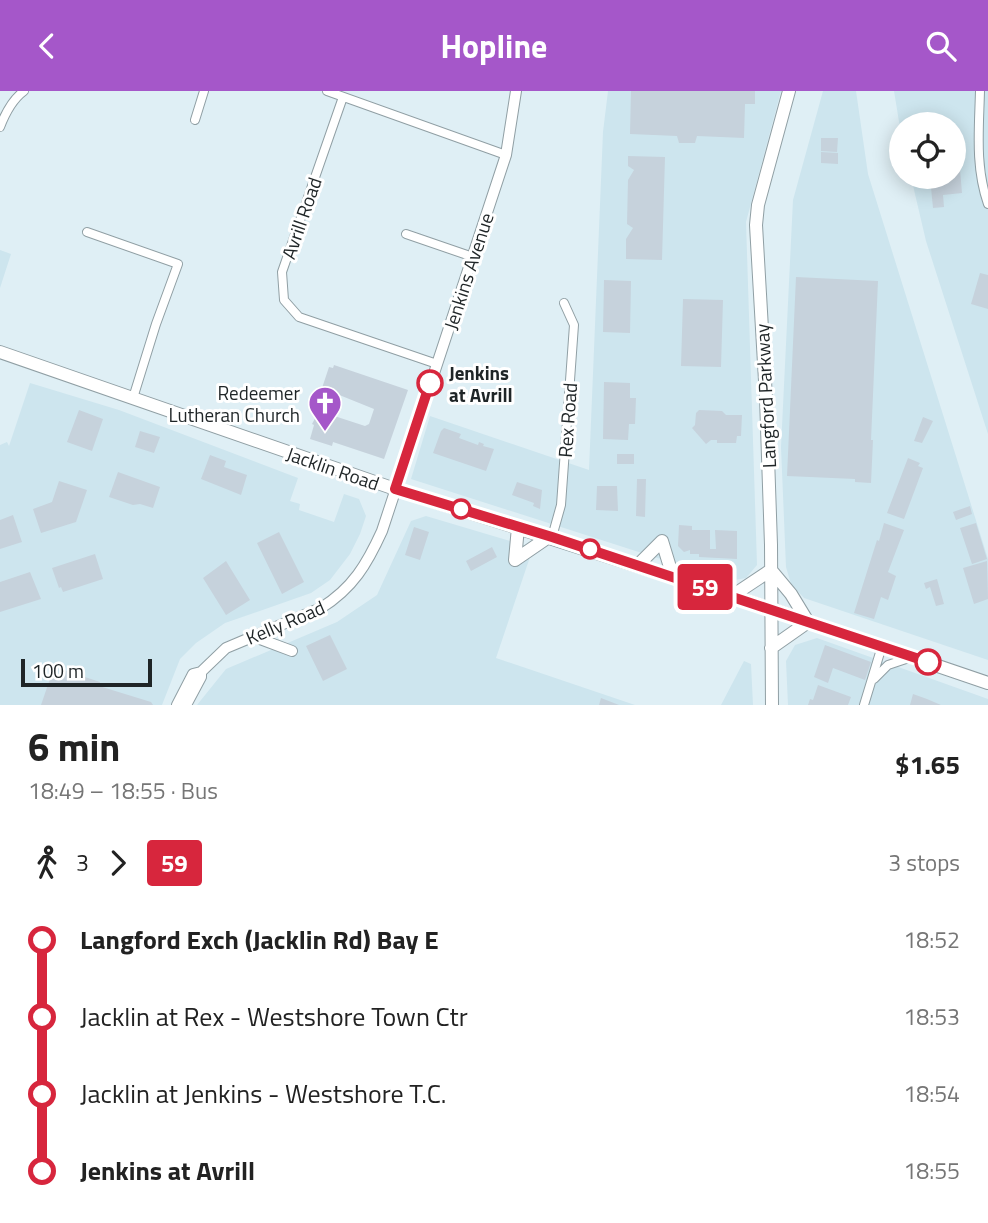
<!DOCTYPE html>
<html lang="en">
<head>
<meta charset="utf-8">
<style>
  :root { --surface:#fff; --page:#f2f2f2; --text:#222; --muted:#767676; --accent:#a557c9 }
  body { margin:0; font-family:"Titillium Web",sans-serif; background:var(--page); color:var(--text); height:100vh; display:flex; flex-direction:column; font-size:26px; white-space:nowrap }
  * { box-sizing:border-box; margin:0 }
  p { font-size:23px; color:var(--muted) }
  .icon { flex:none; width:38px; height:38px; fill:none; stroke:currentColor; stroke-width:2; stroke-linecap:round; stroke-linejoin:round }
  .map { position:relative; height:614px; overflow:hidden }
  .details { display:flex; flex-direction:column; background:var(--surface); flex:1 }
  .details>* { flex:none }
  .badge { padding:0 14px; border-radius:5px; font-size:24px; line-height:46px }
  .controls { position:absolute; left:889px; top:21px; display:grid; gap:14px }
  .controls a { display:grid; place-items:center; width:77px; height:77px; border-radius:50%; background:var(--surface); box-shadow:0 4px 18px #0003; font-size:35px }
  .scale { position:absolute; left:21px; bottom:18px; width:131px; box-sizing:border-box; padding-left:7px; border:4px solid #1f2527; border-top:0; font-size:19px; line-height:24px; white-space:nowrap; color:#1f2527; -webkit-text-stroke:5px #fff; paint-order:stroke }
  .map>.badge { position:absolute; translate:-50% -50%; box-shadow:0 0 0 4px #fff }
  .legs { display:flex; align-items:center; gap:10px; height:77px; padding:0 28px; font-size:23px }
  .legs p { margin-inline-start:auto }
  .summary { display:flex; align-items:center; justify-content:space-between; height:119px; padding:0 28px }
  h1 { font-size:38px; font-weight:700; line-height:52px }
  ul { padding:0 28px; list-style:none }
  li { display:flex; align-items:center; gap:24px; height:77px; font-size:26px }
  li i { display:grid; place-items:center; width:10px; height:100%; margin:0 9px; background:currentColor }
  li i::after { content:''; width:18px; height:18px; margin:-9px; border:5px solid; border-radius:50%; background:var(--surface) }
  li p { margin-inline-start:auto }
  li:first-child i { background:linear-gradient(#0000 50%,currentColor 0) }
  li:last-child i { background:linear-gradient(currentColor 50%,#0000 0) }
  header { display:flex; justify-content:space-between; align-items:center; height:91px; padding:0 28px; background:var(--accent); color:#fff; font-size:32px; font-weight:700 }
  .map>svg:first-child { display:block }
</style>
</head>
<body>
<header><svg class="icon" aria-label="back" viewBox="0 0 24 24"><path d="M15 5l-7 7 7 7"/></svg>Hopline<svg class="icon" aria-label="search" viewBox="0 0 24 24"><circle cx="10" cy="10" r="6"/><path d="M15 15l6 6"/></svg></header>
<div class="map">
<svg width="988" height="614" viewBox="0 0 988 614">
  <rect width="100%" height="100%" fill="#dfeff5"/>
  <path fill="#cde5ee" d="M608,0H781L746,131L757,474L746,487L729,490L411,388L430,325L589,379L603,41Z
    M823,0H856L868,83L988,468V569L804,507L791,493L786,476L781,356L793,109Z
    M894,0H988V343L926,150L911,86H954V33H901V43Z
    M0,159L11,163L0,197Z
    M30,292L119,319L298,387L290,410L300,413L299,419L334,431L344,403L359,408L366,425L360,443L350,463L330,489L311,502L225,532L196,552L180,568L162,614H0V354L7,351L9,355Z
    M426,425L533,457L496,567L635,614H197L226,578L337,531L377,504L411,430Z
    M817,547L988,608V614H788L786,570L795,554Z
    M744,570L751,573L753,614H721Z"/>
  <path fill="#c6d2dc" d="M631,0H755V13H745L744,47L697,45L695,52H679L677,45L630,43Z
    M926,24L927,33H912L911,26Z
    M821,47H838L837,61L821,60Z
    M821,61L838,62V73L821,72Z
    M628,65L665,66L662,169L626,168V148L633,137L627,133L628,89L634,79L628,75Z
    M960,78L962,102L943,104L944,116L933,117L930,86H954V79Z
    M980,182L988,184V218L971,213Z
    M796,186L878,190L871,349H873L871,392L855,391V388L787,385Z
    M604,189L631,190L630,242L603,241Z
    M683,208L723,209L721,276L681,275Z
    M334,274L408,299L384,368L333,351L332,355L310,348L314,334L312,333L319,320L365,335L369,333L374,318L322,297L329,276L333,277Z
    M604,291L630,292V307H636L635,333H629L628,349L603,348Z
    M79,319L103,328L92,360L67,351Z
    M699,319L722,320L726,324H742L741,345H737L736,352H717V349H711L706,353L692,337L695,334L696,322Z
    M923,326L933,330L922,352L914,350Z
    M444,337L461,343L459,347L478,354L479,351L484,353L483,355L494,358L486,380L433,362L441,340Z
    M140,340L160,346L154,362L135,356Z
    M617,363H634V373H617Z
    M210,364L226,370L224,376L247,384L241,404L201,388Z
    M908,367L920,372L918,375L923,377L904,428L887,422Z
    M118,381L160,396L153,417L140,413L133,414L109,406Z
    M637,388H646L645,426L636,425Z
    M59,390L87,399L76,431L41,442L33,418L52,411Z
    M517,391L542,399L540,418L533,415L534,412L512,404Z
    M597,395H617L618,420L596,419Z
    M970,415L972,423L956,429L953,421Z
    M13,424L22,451L0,458V429Z
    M884,432L904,439L888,481L896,485L888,509L881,506L874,528L854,522L877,449L879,450Z
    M976,432L987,468L972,473L960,437Z
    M679,434L692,435V439H710V458H716L715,439L737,440V468L699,466V463H690V459L684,461L678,455Z
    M414,436L429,441L420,469L405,464Z
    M279,441L304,491L282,503L257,452Z
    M492,456L497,466L471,480L466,470Z
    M95,463L103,488L63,501L61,496L59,497L52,477Z
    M226,470L250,509L226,524L203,487Z
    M987,470L988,508L974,513L963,477Z
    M30,481L41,508L0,521V491Z
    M937,488L944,513L936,515L930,496L926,498L924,492Z
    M330,544L347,578L323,590L306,555Z
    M825,554L871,571L865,589L833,577L828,592L814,586Z
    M61,578L100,591L99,595L151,611L153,614H41L52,582L59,585Z
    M818,594L851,606L848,614H808L810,608L813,609Z
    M913,603L927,608L941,614H910Z
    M601,607L619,614H599Z"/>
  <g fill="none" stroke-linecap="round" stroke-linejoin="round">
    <defs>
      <path id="minor" d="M327,0L506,64
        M980,0C979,39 975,76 988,113
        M343,6L282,181L284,209L299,226L437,273
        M195,29L204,0
        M0,36C5,23 13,8 24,0
        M87,141L178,173L156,233L133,307
        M406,143L473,166
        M552,446L561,414L574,234L564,212
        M874,588L888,574L909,567
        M864,614L882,555"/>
      <path id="tertiary" d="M252,545L292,560
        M177,614L193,583L201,581L226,557L321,517C353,497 367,473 382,440L506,64L516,0
        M186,614L201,586V581"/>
      <path id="secondary" d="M0,261L395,398L732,505L988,592
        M515,469L550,445
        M515,469L518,436
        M638,474L662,450L673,486
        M771,479L791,503L808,531
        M732,505L771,479
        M771,557L808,531
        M772,614L771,454L766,307L756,134L758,114L789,0"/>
    </defs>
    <use href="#minor" stroke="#909fa4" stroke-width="10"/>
    <use href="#tertiary" stroke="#909fa4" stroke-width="12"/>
    <use href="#secondary" stroke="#909fa4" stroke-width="14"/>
    <use href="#minor" stroke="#fff" stroke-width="8"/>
    <use href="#tertiary" stroke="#fff" stroke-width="10"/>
    <use href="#secondary" stroke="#fff" stroke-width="12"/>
  </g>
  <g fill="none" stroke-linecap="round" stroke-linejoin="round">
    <defs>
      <path id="line-1" d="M430,292L395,398L552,446L928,571"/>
    </defs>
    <use href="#line-1" stroke="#fff" stroke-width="16"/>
    <use href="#line-1" stroke="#d7263d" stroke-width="10"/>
  </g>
  <defs>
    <symbol id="church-pin" viewBox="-11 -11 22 30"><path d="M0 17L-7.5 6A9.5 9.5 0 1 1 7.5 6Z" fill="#a557c9" stroke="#fff"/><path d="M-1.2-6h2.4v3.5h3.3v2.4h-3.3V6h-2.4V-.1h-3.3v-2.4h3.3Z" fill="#fff"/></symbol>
  </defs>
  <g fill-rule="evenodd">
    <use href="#church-pin" x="306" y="293" width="38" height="52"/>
  </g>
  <g fill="#fff" stroke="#d7263d" stroke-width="3.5">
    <circle cx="430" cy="292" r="12"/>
    <circle cx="461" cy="418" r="9"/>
    <circle cx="590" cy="458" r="9"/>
    <circle cx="928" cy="571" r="12"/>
  </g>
  <g text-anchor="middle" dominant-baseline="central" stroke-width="6" stroke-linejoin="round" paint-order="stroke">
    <g font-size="19" fill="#1f2527" stroke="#fff">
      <text transform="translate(301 127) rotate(-71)">Avrill Road</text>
      <text transform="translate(468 180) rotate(-72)">Jenkins Avenue</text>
      <text transform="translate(765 305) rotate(-93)">Langford Parkway</text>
      <text transform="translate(567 329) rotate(-86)">Rex Road</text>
      <text transform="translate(333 377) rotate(19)">Jacklin Road</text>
      <text transform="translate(285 531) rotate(-23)">Kelly Road</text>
    </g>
    <g font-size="19" font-weight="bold" fill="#1f2527" stroke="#fff" text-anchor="start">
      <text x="449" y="281">Jenkins<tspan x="449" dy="22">at Avrill</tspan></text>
    </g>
    <g font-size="19" fill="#1f2527" stroke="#fff" text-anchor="end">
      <text x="300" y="301">Redeemer<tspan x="300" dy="22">Lutheran Church</tspan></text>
    </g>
  </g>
</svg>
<div class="controls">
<a><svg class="icon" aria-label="locate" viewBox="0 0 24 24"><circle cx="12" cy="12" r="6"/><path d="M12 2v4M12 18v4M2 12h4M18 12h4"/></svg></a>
</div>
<div class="scale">100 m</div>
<b class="badge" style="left:705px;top:496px;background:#d7263d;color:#fff">59</b>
</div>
<section class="details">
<div class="summary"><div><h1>6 min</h1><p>18:49 – 18:55 · Bus</p></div><b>$1.65</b></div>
<div class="legs"><svg class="icon" aria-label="walk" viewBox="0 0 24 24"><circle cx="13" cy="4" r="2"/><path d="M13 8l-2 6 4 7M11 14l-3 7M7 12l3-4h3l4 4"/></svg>3<svg class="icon" aria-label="forward" viewBox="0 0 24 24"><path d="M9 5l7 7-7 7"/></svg><b class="badge" style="background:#d7263d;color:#fff">59</b><p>3 stops</p></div>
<ul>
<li><i style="color:#d7263d"></i><b>Langford Exch (Jacklin Rd) Bay E</b><p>18:52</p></li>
<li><i style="color:#d7263d"></i><span>Jacklin at Rex - Westshore Town Ctr</span><p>18:53</p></li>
<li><i style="color:#d7263d"></i><span>Jacklin at Jenkins - Westshore T.C.</span><p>18:54</p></li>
<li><i style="color:#d7263d"></i><b>Jenkins at Avrill</b><p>18:55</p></li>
</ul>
</section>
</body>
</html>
